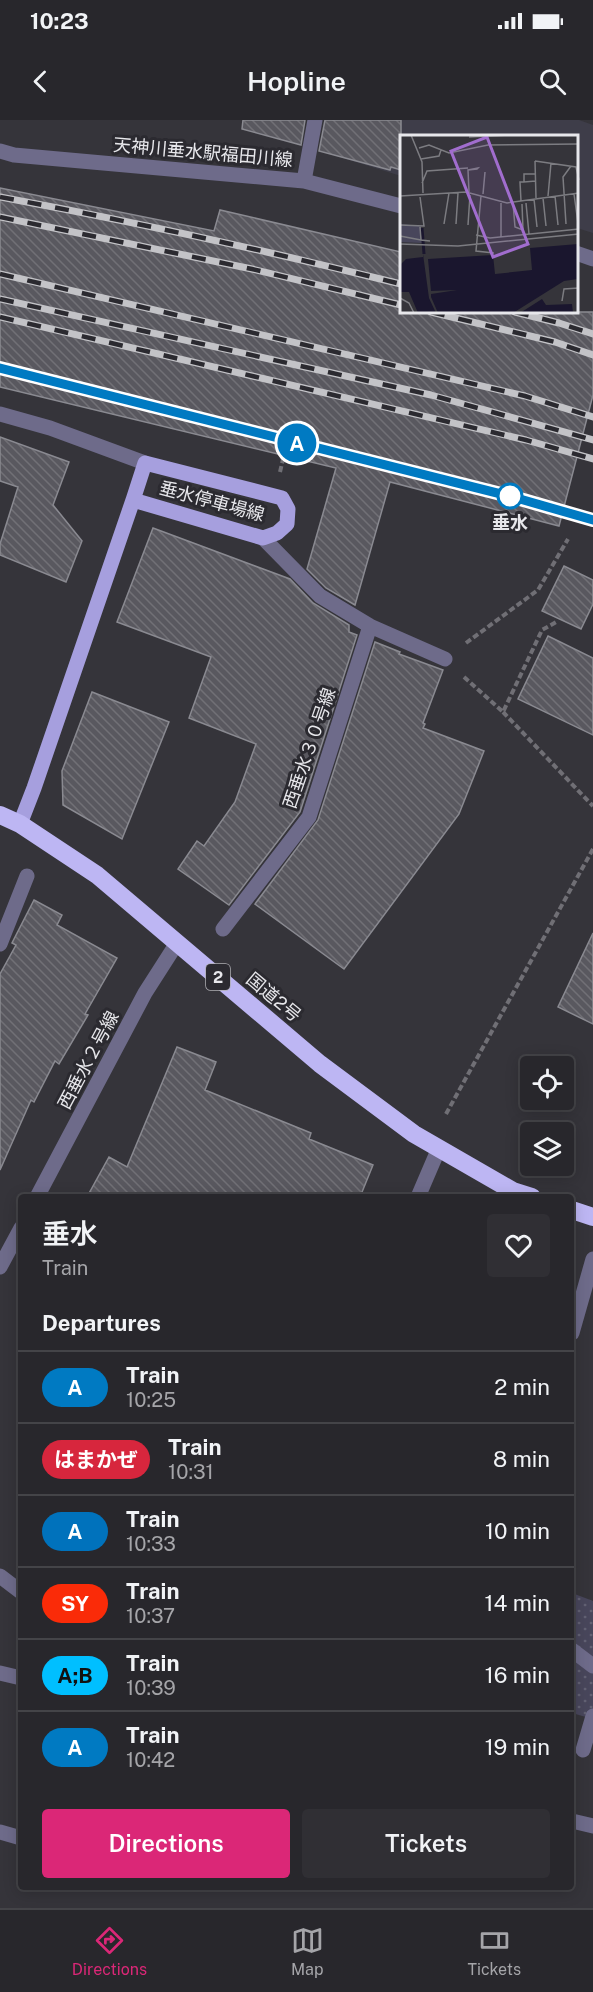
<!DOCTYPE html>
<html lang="en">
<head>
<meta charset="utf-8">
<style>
  :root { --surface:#28272c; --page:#302f34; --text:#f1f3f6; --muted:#a5a5a9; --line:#444448; --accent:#db2777 }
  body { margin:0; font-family:"Public Sans","Noto Sans JP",sans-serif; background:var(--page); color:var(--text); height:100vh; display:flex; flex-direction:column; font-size:22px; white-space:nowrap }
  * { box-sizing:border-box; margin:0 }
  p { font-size:20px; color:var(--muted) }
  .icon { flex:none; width:33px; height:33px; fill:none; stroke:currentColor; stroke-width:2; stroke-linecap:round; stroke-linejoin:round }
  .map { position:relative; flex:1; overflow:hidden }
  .side { position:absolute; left:18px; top:1074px; width:556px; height:696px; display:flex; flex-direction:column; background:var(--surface); border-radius:6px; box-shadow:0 3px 15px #0003,0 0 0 2px var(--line) }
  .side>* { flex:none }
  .badge { padding:0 12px; border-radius:20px; font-size:21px; line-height:39px }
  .buttons { position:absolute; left:520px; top:936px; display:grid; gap:12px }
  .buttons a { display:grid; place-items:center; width:54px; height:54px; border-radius:6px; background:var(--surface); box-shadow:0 3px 15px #0003,0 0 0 2px var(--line); font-size:30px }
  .map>.badge { position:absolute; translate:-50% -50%; box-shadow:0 0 0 3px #fff }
  h2 { padding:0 24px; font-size:22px; line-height:54px }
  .round { display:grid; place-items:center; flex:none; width:63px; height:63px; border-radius:6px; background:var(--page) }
  .headline { display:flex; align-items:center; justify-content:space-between; height:102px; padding:0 24px }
  h1 { font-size:28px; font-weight:600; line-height:45px }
  .cta { display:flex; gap:12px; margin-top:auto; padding:12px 24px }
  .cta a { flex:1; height:69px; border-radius:6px; background:var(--accent); color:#fff; font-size:24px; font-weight:600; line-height:69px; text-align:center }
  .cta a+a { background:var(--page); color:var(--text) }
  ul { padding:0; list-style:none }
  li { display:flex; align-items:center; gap:18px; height:72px; padding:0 24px; border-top:2px solid var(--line) }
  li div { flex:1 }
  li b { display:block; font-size:22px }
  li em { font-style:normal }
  li .badge { min-width:66px; font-weight:700; text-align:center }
  .status { display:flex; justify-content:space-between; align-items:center; height:42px; padding:0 30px; background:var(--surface); direction:ltr }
  .status svg { height:16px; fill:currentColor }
  header { display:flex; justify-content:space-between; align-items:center; height:78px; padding:0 24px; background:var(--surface); font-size:27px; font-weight:600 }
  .menu { display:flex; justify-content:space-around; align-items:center; height:84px; border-top:2px solid var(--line); background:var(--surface); font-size:16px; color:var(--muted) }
  .menu a { display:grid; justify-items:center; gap:3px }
  .menu .current { color:var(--accent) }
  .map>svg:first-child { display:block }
</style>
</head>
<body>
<div class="status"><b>10:23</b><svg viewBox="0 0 49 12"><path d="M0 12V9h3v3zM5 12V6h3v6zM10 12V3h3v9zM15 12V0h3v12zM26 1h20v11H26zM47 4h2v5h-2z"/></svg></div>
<header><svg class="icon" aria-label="back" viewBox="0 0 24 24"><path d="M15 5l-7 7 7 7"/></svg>Hopline<svg class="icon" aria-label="search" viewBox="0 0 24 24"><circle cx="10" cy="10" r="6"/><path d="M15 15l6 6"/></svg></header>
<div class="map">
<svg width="593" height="1788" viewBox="0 0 593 1788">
  <defs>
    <pattern id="park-dots" width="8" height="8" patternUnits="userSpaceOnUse" patternTransform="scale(1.5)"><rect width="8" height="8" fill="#48465b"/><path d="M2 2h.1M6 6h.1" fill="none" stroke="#626173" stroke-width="1.8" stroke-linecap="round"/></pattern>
    <pattern id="building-back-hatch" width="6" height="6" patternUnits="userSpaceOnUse" patternTransform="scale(1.5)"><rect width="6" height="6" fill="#59585f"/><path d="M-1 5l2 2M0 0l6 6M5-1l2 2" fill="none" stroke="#717076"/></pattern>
  </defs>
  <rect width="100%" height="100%" fill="#35343a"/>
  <path fill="#3e3d49" d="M335,0H579L593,5V113L577,108L576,16H401V56L330,34Z"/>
  <path fill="url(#park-dots)" d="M572,1473L593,1481V1599L572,1593Z"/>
  <path fill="url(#building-back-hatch)" stroke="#8a8a91" stroke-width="1.5" d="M243,0H305L301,25L242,9Z
    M325,0H401V50L391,47L390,50L319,31Z
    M0,68L214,111L220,90L401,132V192H593V275L559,406L390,362L355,485L326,468L307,449L336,348L0,267Z
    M0,317L69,342L53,385L82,421L66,462L0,435V424L18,367L0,361Z
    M153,408L290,459L313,483L349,505V512L357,515L300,692L229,785L178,749L197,721L204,726L235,682L256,624L189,598L211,537L117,502Z
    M564,446L593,460V484L581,509L542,491Z
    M548,516L593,538V615L518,579Z
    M375,522L400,532L399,534L443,550L423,603L425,604L423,608L484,631L459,694L344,849L255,784L318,700Z
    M92,572L169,602L122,719L63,685L62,651Z
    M34,780L62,795L57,805L117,838L85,894L88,895L59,944L55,941L34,982L31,980L0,1050V854L16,825L12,823Z
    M593,813V904L558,887Z
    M177,927L216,942L205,970L311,1013L309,1019L373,1045L360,1077H87L109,1037L127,1047Z"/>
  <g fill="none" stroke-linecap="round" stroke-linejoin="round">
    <path stroke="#706f75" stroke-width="4" stroke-dasharray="6 3" stroke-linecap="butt" d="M280,352L284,335
      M466,523L538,470L568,419
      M464,557L503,592L542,510L558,501
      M503,592L593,686
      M446,994L593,729"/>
    <path stroke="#6e6b8a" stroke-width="15" d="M0,31L14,35L304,61L401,86
      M304,61L315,0
      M576,133L593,139
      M0,294L50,308L145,343
      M263,418L320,476L370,506L445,539
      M223,809L309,697L370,506
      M0,824L27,756
      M37,1077L145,873L177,823
      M418,1077L439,1028
      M0,1147L21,1108
      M572,1213L593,1139
      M0,1456L21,1472
      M572,1530L593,1546
      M0,1553L21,1558
      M583,1630L593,1596
      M572,1701L593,1706
      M0,1712L21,1718"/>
    <path stroke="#a69fde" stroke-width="15" d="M20,704L34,668L133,380L263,418L277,413L287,404L288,389L282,378L145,343L133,380"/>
    <path stroke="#bdb6f3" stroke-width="18" d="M0,695L20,704L97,755L320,944L414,1014L513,1071L532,1077
      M572,1090L593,1097"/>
    <defs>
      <path id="rail" d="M0,77C135,102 268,131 401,164
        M0,97L252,149L401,185
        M0,154L525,276L593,297
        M0,179L431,275L593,320
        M431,192L555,222L593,235
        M515,192L559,203L593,214
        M0,197L526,320L593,339
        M0,248L513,377L593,400"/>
    </defs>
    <use href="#rail" stroke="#c3c3c7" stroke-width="7"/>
    <use href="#rail" stroke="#2b2a30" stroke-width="4.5" stroke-dasharray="14" stroke-linecap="butt"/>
  </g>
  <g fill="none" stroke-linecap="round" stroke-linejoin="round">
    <defs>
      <path id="line" d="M0,248L513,377L593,400"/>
    </defs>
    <use href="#line" stroke="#fff" stroke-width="14"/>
    <use href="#line" stroke="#007ac2" stroke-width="9"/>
  </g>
  <circle fill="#fff" stroke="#007ac2" stroke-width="3" cx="510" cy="376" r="12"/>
  <g text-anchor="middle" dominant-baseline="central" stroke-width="6" stroke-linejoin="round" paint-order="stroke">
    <rect fill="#2b2a30" stroke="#afaeb3" stroke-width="1.5" x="206" y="844" width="24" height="26" rx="4.5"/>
    <g font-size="16" font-weight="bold" fill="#e7e7eb">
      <text x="218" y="857">2</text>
    </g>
    <g font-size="18" fill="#e7e7eb" stroke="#2b2a30">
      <text transform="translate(203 32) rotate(5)">天神川垂水駅福田川線</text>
      <text transform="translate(212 381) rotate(15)">垂水停車場線</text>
      <text transform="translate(309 628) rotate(-71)">西垂水３０号線</text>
      <text transform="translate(274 877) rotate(40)">国道2号</text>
      <text transform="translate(88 940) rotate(-62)">西垂水２号線</text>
    </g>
    <g font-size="18" font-weight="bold" fill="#e7e7eb" stroke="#2b2a30">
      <text x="510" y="402">垂水</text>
    </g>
  </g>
  <g transform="translate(400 15)">
    <rect width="178" height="178" fill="#35343a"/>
    <path d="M0,89L21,91L22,108L0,107Z" fill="#48465b"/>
    <path d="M178,109V144L164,146L113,178H38L31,162V159L57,155L31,156L28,124L93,120L95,139L132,135L130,113ZM23,119L29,163L36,178H18L9,157H1L0,130L6,124L23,122ZM142,164L146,170L172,169L173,178H120Z" fill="#1a162e"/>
    <path fill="none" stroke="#1a162e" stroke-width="3" d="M22,93L24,119"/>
    <path fill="none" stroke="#7c7c81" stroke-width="1.5" d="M11,0L22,27L23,58M69,2L111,0M19,13L29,10L49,18L88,10L179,9M21,24L39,21L41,15M135,26L176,32L179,45M135,26L136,63M68,35L78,33L77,34L68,35L69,57M135,39H124V47L136,46M22,48L27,36L68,33M83,59L85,37M174,59L178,88M0,61L66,57L107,68L179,58M81,61L76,116L94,118M148,61L151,28M155,61L158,90M143,63L146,91M134,64L137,92M121,66L120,47H124M113,68L115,92L123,95M126,68L129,99M122,69L123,95M44,89L49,58M56,89L58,58M166,89L163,42L171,31M0,90L24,91L20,62M68,90L70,60M20,92L21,105L30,106M76,100L90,103L179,94M0,101L21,105M101,102V68M0,109L58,111L179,99M0,163L9,168L14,178M162,166L164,154L179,153"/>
    <path fill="#a16dce" fill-opacity="0.15" stroke="#a16dce" stroke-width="3" d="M87,2L128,109L93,122L51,16Z"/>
    <rect width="178" height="178" fill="none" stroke="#e7e7eb" stroke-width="3"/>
  </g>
</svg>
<div class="buttons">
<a><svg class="icon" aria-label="locate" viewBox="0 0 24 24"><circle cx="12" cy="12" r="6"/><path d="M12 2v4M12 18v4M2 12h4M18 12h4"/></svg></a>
<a><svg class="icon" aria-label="layers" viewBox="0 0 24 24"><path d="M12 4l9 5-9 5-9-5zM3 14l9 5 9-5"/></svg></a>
</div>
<b class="badge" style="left:297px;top:323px;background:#007ac2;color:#fff">A</b>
<section class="side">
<div class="headline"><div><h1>垂水</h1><p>Train</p></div><a class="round"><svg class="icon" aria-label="heart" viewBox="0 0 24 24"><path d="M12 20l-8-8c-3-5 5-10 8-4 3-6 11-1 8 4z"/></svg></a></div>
<h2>Departures</h2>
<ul>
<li><span class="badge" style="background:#007ac2;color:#fff">A</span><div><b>Train</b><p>10:25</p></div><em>2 min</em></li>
<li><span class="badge" style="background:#d7263d;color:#fff">はまかぜ</span><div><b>Train</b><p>10:31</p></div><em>8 min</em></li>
<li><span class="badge" style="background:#0072bc;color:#fff">A</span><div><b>Train</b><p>10:33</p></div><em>10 min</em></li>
<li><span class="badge" style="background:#fa2b08;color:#fff">SY</span><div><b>Train</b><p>10:37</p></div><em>14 min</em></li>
<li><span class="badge" style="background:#00bfff;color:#111">A;B</span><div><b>Train</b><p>10:39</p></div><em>16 min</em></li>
<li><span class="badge" style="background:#007ac2;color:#fff">A</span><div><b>Train</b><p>10:42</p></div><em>19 min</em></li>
</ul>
<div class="cta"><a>Directions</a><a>Tickets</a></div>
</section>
</div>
<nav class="menu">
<a class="current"><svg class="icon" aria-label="directions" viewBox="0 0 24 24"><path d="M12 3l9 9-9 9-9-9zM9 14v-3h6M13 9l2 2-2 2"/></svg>Directions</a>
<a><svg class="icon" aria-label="map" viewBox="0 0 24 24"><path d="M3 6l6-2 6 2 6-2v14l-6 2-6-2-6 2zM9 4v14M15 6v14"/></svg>Map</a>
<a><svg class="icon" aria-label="tickets" viewBox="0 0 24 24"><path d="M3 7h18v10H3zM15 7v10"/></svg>Tickets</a>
</nav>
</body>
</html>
